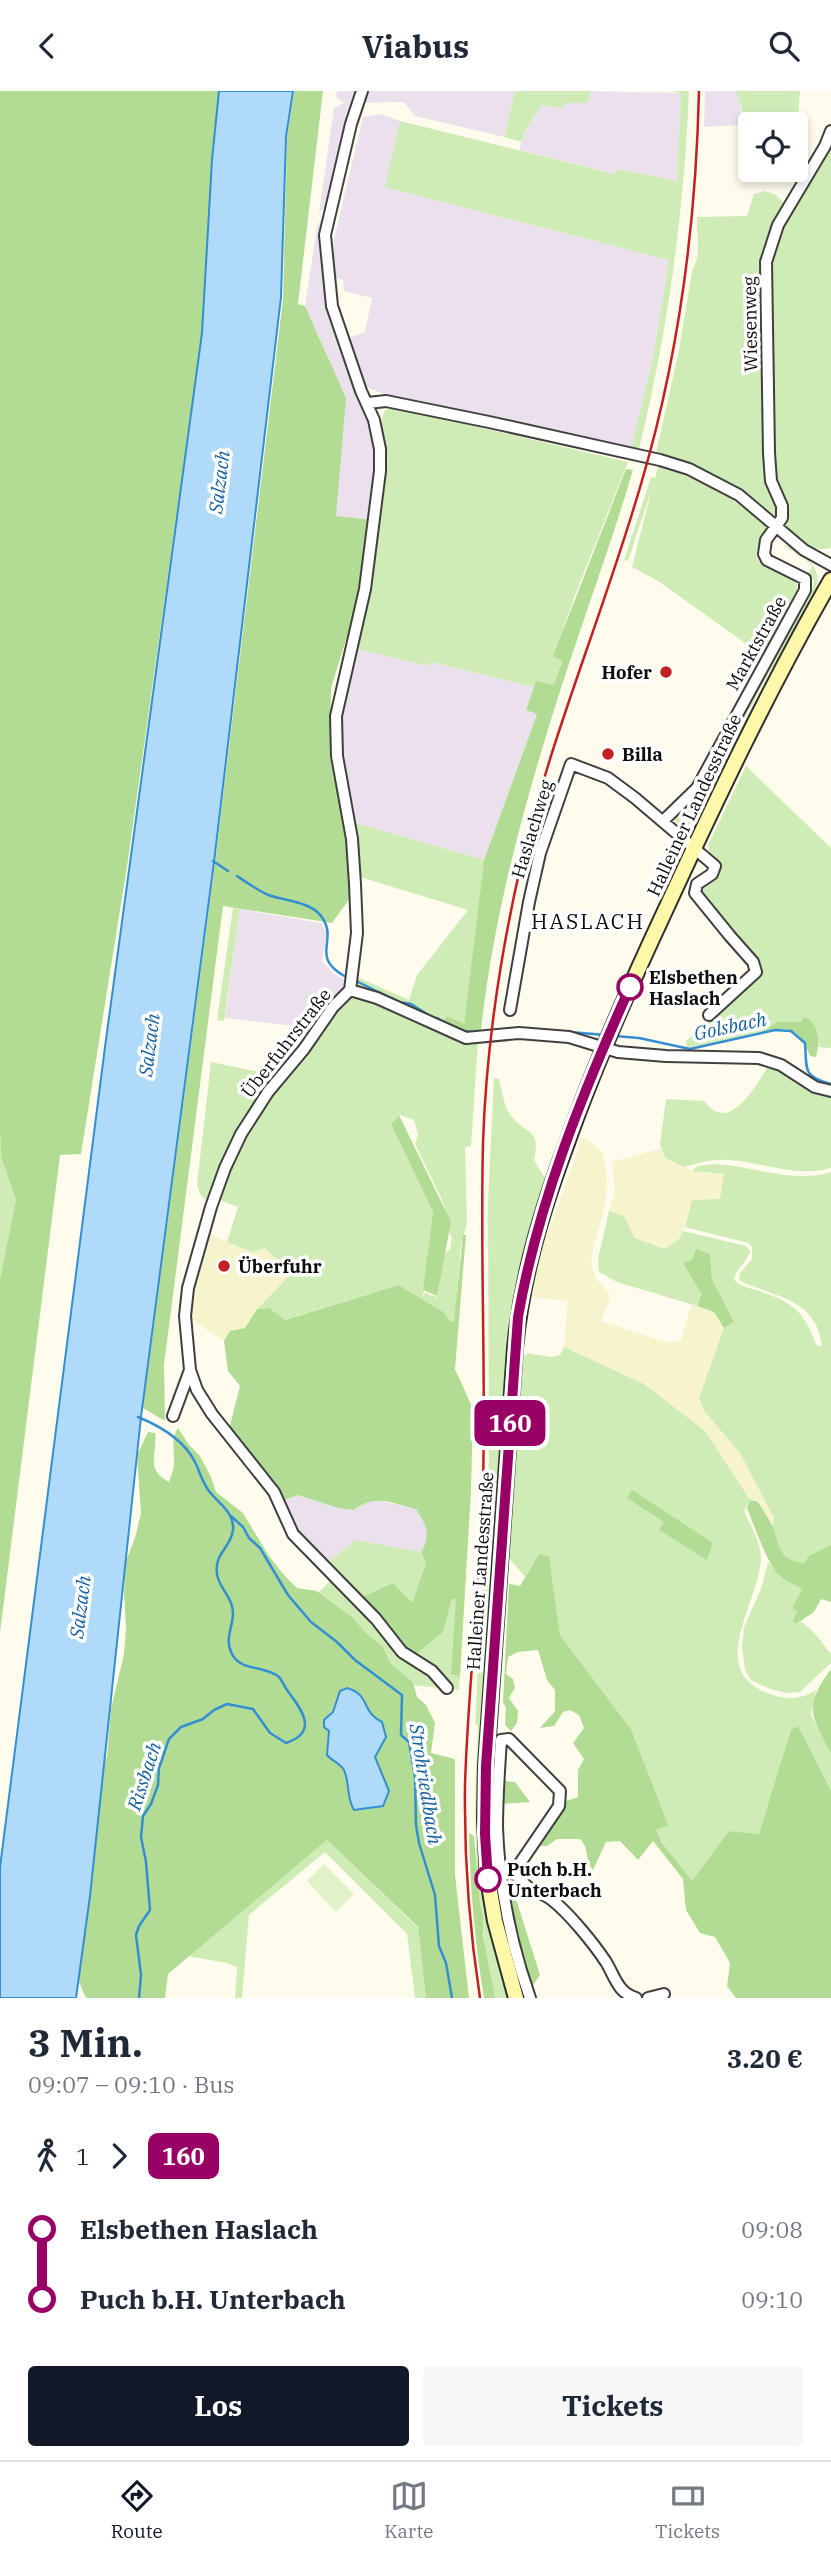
<!DOCTYPE html>
<html lang="de">
<head>
<meta charset="utf-8">
<style>
  :root { --surface:#fff; --page:#f6f6f7; --text:#1f2937; --muted:#747a83; --line:#e0e1e3; --accent:#111827 }
  body { margin:0; font-family:"IBM Plex Serif",serif; background:var(--page); color:var(--text); height:100vh; display:flex; flex-direction:column; font-size:26px; white-space:nowrap }
  * { box-sizing:border-box; margin:0 }
  p { font-size:23px; color:var(--muted) }
  .icon { flex:none; width:38px; height:38px; fill:none; stroke:currentColor; stroke-width:2; stroke-linecap:round; stroke-linejoin:round }
  .map { position:relative; height:1907px; overflow:hidden }
  .side { display:flex; flex-direction:column; background:var(--surface); flex:1 }
  .side>* { flex:none }
  .badge { padding:0 14px; border-radius:10px; font-size:24px; line-height:46px }
  .tools { position:absolute; left:738px; top:21px; display:grid; gap:14px }
  .tools a { display:grid; place-items:center; width:70px; height:70px; border-radius:7px; background:var(--surface); box-shadow:0 4px 10px #0003; font-size:35px }
  .map>.badge { position:absolute; translate:-50% -50%; box-shadow:0 0 0 4px #fff }
  .legs { display:flex; align-items:center; gap:10px; height:77px; padding:0 28px; font-size:23px }
  .legs p { margin-inline-start:auto }
  .head { display:flex; align-items:center; justify-content:space-between; height:119px; padding:0 28px }
  h1 { font-size:38px; font-weight:700; line-height:52px }
  .button { display:flex; gap:14px; margin-top:auto; padding:14px 28px }
  .button a { flex:1; height:80px; border-radius:7px; background:var(--accent); color:#fff; font-size:28px; font-weight:700; line-height:80px; text-align:center }
  .button a+a { background:var(--page); color:var(--text) }
  ul { padding:0 28px; list-style:none }
  li { display:flex; align-items:center; gap:24px; height:70px; font-size:26px }
  li i { display:grid; place-items:center; width:10px; height:100%; margin:0 9px; background:currentColor }
  li i::after { content:''; width:18px; height:18px; margin:-9px; border:5px solid; border-radius:50%; background:var(--surface) }
  li p { margin-inline-start:auto }
  li:first-child i { background:linear-gradient(#0000 50%,currentColor 0) }
  li:last-child i { background:linear-gradient(currentColor 50%,#0000 0) }
  header { display:flex; justify-content:space-between; align-items:center; height:91px; padding:0 28px; background:var(--surface); font-size:32px; font-weight:700 }
  .menu { display:flex; justify-content:space-around; align-items:center; height:98px; border-top:2px solid var(--line); background:var(--surface); font-size:19px; color:var(--muted) }
  .menu a { display:grid; justify-items:center; gap:4px }
  .menu .on { color:var(--accent) }
  .map>svg:first-child { display:block }
</style>
</head>
<body>
<header><svg class="icon" aria-label="back" viewBox="0 0 24 24"><path d="M15 5l-7 7 7 7"/></svg>Viabus<svg class="icon" aria-label="search" viewBox="0 0 24 24"><circle cx="10" cy="10" r="6"/><path d="M15 15l6 6"/></svg></header>
<div class="map">
<svg width="831" height="1907" viewBox="0 0 831 1907">
  <rect width="100%" height="100%" fill="#fffced"/>
  <path fill="#ebe1ec" d="M337,0H515L504,46L415,25L404,11L354,12L329,113L319,122L334,17L344,12L336,6Z
    M591,0L681,2L677,90L617,78L616,83L519,59L525,40L541,14L561,17L567,12H587Z
    M705,0H736L745,34L704,36Z
    M381,23L400,30L386,96L669,169L652,272L631,357L386,304L367,296L348,247L365,241L372,207L344,200L343,189L334,186L332,174L334,148L363,26Z
    M326,119L327,214L357,301L367,322L374,349L375,382L371,429L282,420L329,268L305,215L317,136Z
    M357,558L429,575L431,571L534,596L526,618L537,622L484,769L352,731L341,656L342,611Z
    M240,818L321,832L327,843L322,870L334,883L347,890L344,898L313,937L225,927Z
    M298,1404L338,1417L354,1419L364,1412L376,1409L416,1418L427,1434V1452L421,1461L356,1449L326,1473L295,1440L281,1410Z"/>
  <path fill="#f6f4cc" d="M580,1046L592,1051L602,1062L606,1075L607,1094L604,1119L593,1158L591,1174L597,1189L609,1202V1210L601,1230L669,1252L681,1249L691,1214L714,1221L724,1237L699,1307L705,1321L740,1362L774,1427L772,1433L758,1411L750,1409L704,1340L644,1293L564,1256L568,1210L530,1206L544,1144H547L577,1062Z
    M662,1057L665,1067L692,1080L724,1083L720,1109H692L683,1140L679,1148L666,1158L635,1147L624,1125L609,1120L615,1100L612,1071Z
    M207,1142L252,1161L265,1157L292,1182L257,1218L245,1237L230,1240L224,1250L189,1227L194,1184Z"/>
  <path fill="#cfebb6" fill-rule="evenodd" d="M515,0H591L587,12H567L561,17L541,14L525,40L521,51L504,46Z
    M670,0H689C684,122 668,240 639,358L631,357L652,272L669,169L385,96L400,30L615,83L617,78L677,90L681,2Z
    M736,0H800L796,52V33H751V74C742,61 746,49 745,34C744,23 739,11 736,0Z
    M831,50V457C813,462 792,449 783,434L773,380L768,192L774,151Z
    M796,55L805,62L802,70L806,72L804,82C787,90 768,94 754,79H796Z
    M765,100L776,104L783,111L767,155L768,385L780,415L777,426C738,393 705,376 656,362L679,259L692,180C702,163 696,144 697,126L747,125L754,103Z
    M393,316L628,371L575,504L554,565L562,569L554,595L536,590L534,596L431,571L429,575L357,558C371,499 379,438 386,377C388,360 376,335 385,319Z
    M658,376L695,387L723,401L764,432L766,439C741,481 771,471 796,491L798,499L762,564L658,490L632,476L652,397L628,470L624,469L651,386L655,387Z
    M782,453C801,458 822,475 817,496L747,622L692,731L687,737H683L676,731V727L704,695L813,496L814,490L809,482L812,475L810,472Z
    M791,547L700,727L695,731L742,636Z
    M746,675L831,757V957L819,956L818,940L800,931H777L759,942L687,957L686,950L759,884V870L702,803V797L720,782L721,774L709,760L708,754Z
    M352,731L484,769L464,934L447,925L444,930L431,929L355,894V885L409,909L417,884L468,819L360,786Z
    M233,817L240,818L224,930L217,929Z
    M354,905H363L478,949L471,1055L465,1056L467,1132L461,1153L455,1232L450,1230L442,1221L399,1194L284,1229L269,1217L257,1218L292,1182L265,1157L252,1161L227,1151L238,1116L217,1108L253,1030L338,916L348,906ZM399,1024L414,1029L418,1043L415,1053L442,1109L445,1118L446,1134L452,1147L450,1158L442,1165L437,1206L429,1204L426,1201L423,1205L433,1121L391,1033Z
    M211,971L278,985L209,1108L206,1109L200,1103L197,1094Z
    M769,974C792,979 805,1001 831,1003V1077C795,1087 764,1071 728,1069C712,1068 699,1072 684,1076L665,1067L660,1053L666,1008L704,1010C729,1045 756,994 769,974Z
    M494,987L499,988C502,999 504,1017 511,1025C527,1045 541,1036 534,1069L545,1087V1094L526,1154L512,1224L486,1813L494,1854L509,1907H495C475,1816 472,1728 478,1635L475,1633L489,1365L488,1110Z
    M0,1041L1,1066L16,1109L0,1188Z
    M716,1073C753,1075 794,1093 831,1081V1454L804,1472C800,1471 796,1472 793,1470C779,1465 769,1440 774,1427L740,1362L705,1321L699,1307L724,1237L734,1231L712,1188L710,1163L697,1215L617,1191L599,1181L598,1168L609,1120L624,1125L635,1147L665,1158L679,1148L683,1140L746,1155L750,1160C747,1172 736,1177 734,1189C741,1196 750,1197 759,1200C795,1212 803,1220 817,1255H822C816,1205 773,1207 739,1189L740,1182L752,1168V1156L748,1152L685,1136L692,1109L720,1108L724,1083L692,1080L698,1075Z
    M564,1256L644,1293L705,1340L750,1409L744,1420C750,1434 760,1449 761,1465C761,1510 703,1580 770,1603C788,1609 799,1609 816,1599L811,1624L831,1663V1700L798,1636L792,1639L759,1743L729,1740L692,1791L662,1752L656,1739L667,1734L631,1638L560,1544L549,1466L539,1463L525,1486L509,1467L523,1266L528,1262L551,1266L560,1264Z
    M356,1449L421,1461L426,1472L412,1513L360,1507L326,1473Z
    M768,1471L780,1485L802,1498L792,1517L797,1521L796,1533L801,1531C815,1539 820,1550 831,1563V1572L800,1601L787,1602L770,1598L751,1589L745,1579L742,1556L744,1536L761,1498Z
    M333,1487L432,1582L446,1598L414,1594L413,1591L391,1573L383,1556L366,1542L352,1526L319,1501Z
    M452,1508H457L451,1583L460,1585L459,1599L450,1598L413,1566L443,1541Z
    M327,1749L418,1837L426,1907H415L407,1843L325,1761L249,1824L242,1907H235L237,1876L227,1872L187,1865Z"/>
  <path fill="#b2dc94" d="M0,0H219L212,69L202,242L128,769L81,1063L60,1064L0,1542V1188L16,1109L1,1066L0,1041Z
    M294,0H323L298,213L305,215L346,307L336,425L371,429L353,526L331,597L330,666L347,749L350,807L332,832L223,815L164,1274L165,1330L143,1317L216,764L275,275L283,207L287,48Z
    M626,378L633,379C608,464 576,547 550,632C519,732 492,836 481,940L461,939L444,930L447,925L464,933L484,769L537,623L526,619L536,590L554,594L562,570L553,565Z
    M805,926C821,936 820,949 816,966L810,965C799,936 788,934 759,942L777,931H800Z
    M399,1024L451,1131L437,1205L423,1199L433,1121L391,1033Z
    M463,1144H466L455,1278L473,1318L471,1400L460,1585L451,1583L456,1508H452L443,1541L413,1566L360,1507L393,1492L412,1512L426,1472L421,1461C432,1445 426,1433 416,1418C391,1413 377,1402 354,1419L338,1417L298,1404L281,1410L229,1338L240,1295L228,1280L224,1250L230,1240L245,1237L257,1218L269,1217L285,1229L399,1194L443,1221L450,1230L454,1231Z
    M696,1158L710,1163L712,1188L734,1231L724,1237L714,1221L697,1215L701,1202L683,1172L692,1169Z
    M178,1337L189,1354L200,1365L211,1386L216,1401L243,1422L269,1465L284,1484L297,1497L317,1500L352,1526L366,1542L383,1556L391,1573L413,1591L417,1606L426,1614L435,1632L431,1662L455,1668V1784L469,1907H426L418,1836L327,1749L168,1883L165,1907H86L75,1882L77,1862L87,1837L85,1816L98,1693L107,1665L111,1618L124,1563L126,1536L124,1502L126,1470L135,1447L141,1422L137,1364L148,1341L155,1342C158,1363 144,1378 169,1391C171,1385 174,1378 174,1373C175,1360 170,1349 178,1337Z
    M632,1399L713,1452L707,1469L659,1439L664,1431L627,1407Z
    M750,1409L758,1411C763,1419 769,1428 773,1436C780,1457 779,1469 804,1472L809,1465L831,1454V1511L821,1508L814,1521L796,1533L793,1530L797,1521L792,1517L802,1498C794,1493 784,1489 778,1483C767,1472 754,1434 747,1417Z
    M539,1463L549,1465L560,1544L631,1638L668,1734L656,1739L662,1752L692,1790L729,1740L759,1743L791,1639L798,1635L831,1700V1907H736L727,1895L730,1872L715,1846L700,1842L686,1819L683,1788L653,1750L638,1769L620,1750L606,1751L593,1779C585,1769 589,1756 580,1748H557L547,1755H537L563,1711L578,1706V1679L584,1668L573,1652L584,1637L579,1624L570,1619L563,1621L554,1635L540,1637L555,1620V1599L547,1589L538,1559L518,1561L508,1566L506,1583L513,1588L515,1597L509,1607L518,1620L517,1632L511,1640L505,1634L506,1617L503,1611L509,1493L520,1495Z
    M831,1578V1663C811,1624 803,1616 831,1578Z
    M503,1690L515,1691L530,1711L501,1713Z
    M469,1742L474,1745L480,1813L483,1827V1844L495,1907H484C475,1852 470,1797 469,1742Z
    M510,1789L540,1884L531,1897C524,1876 503,1809 510,1789Z"/>
  <path fill="#e2f2c8" d="M324,1773L354,1803L336,1821L307,1790Z"/>
  <path fill="#b0dbf8" stroke="#348ed2" stroke-width="2" d="M219,0H293L286,46L281,206L214,771L141,1326L90,1805L76,1907H0V1776L105,956L202,242L212,69Z
    M347,1597C371,1604 360,1620 382,1631L386,1646L375,1666L389,1700L383,1715L354,1719C346,1706 350,1692 344,1679C340,1672 332,1670 327,1664L329,1640L324,1636V1629L333,1621L340,1600Z"/>
  <g fill="none" stroke-linecap="round" stroke-linejoin="round">
    <path stroke="#348ed2" stroke-width="2.5" d="M213,770L228,780
      M237,785C246,791 256,798 266,803C282,810 310,810 321,825C340,850 308,865 346,886
      M356,890L399,911L411,913L430,925
      M437,927L450,934
      M462,940L476,941
      M570,941L605,944
      M615,945L639,947L690,958L775,939L791,940L805,952C807,978 802,986 831,993
      M138,1326C160,1335 184,1349 195,1371C200,1381 202,1391 209,1400C218,1412 235,1422 233,1439C231,1457 214,1462 217,1483C218,1496 233,1506 233,1522C233,1537 224,1548 232,1563C241,1581 265,1574 279,1586C282,1589 284,1595 287,1599C302,1619 319,1641 286,1652L270,1642L253,1618L227,1613L214,1619L203,1628L181,1636L169,1648L159,1677L158,1694L151,1713L143,1725L141,1746L146,1771L150,1819L139,1835L136,1844L141,1884L139,1907
      M231,1425L243,1436L249,1447L260,1457L288,1504L311,1531L337,1551L355,1569L402,1604L401,1644L409,1651L415,1686L416,1734L419,1752L435,1804L439,1855L446,1872L452,1907"/>
    <defs>
      <path id="minor" d="M368,312L386,310L489,331L660,369L689,378L739,404L804,459L831,474
        M663,730L697,697L805,499V488L767,469L764,463L766,449L782,427V415L771,390L769,362L766,171L778,134L825,55L831,40
        M350,899L357,842L355,793L352,748L337,665L336,625L365,498L380,380V358L374,329L361,300L332,215L325,144L351,33L362,0
        M350,899L377,907L466,947L519,942L569,946L618,961L666,965L759,967L781,974L815,996L831,1000
        M510,919L529,811L540,762L571,673L608,687L635,707L715,775L712,783L697,793L695,802L730,845L753,871L756,881L709,924
        M190,1279L197,1299L212,1323L274,1401L293,1443L376,1528L402,1561L432,1580L447,1597
        M173,1325L190,1279L185,1225L188,1197L211,1116L225,1077L241,1043L268,1001L304,958L333,916L350,899
        M508,1779C517,1782 520,1790 528,1796C536,1801 545,1803 552,1809C569,1822 594,1853 606,1871C615,1886 618,1902 636,1907
        M514,1781L559,1715L560,1700L509,1648L501,1649C499,1678 497,1707 497,1736C499,1793 511,1853 530,1907
        M648,1907L664,1903"/>
      <path id="secondary" d="M516,1907L495,1830L488,1788L485,1728L486,1675L515,1257C522,1185 542,1119 567,1052C595,973 629,897 664,822C716,709 769,597 831,489"/>
    </defs>
    <use href="#minor" stroke="#404040" stroke-width="14"/>
    <use href="#secondary" stroke="#2f2f2f" stroke-width="18"/>
    <use href="#minor" stroke="#fff" stroke-width="10"/>
    <use href="#secondary" stroke="#fff8a8" stroke-width="14"/>
    <path stroke="#c22023" stroke-width="2.5" d="M480,1907C469,1836 464,1765 465,1694C468,1593 481,1493 483,1393C486,1279 480,1166 483,1052C486,958 500,865 521,773C551,644 604,521 641,393C679,265 696,133 699,0"/>
  </g>
  <g fill="none" stroke-linecap="round" stroke-linejoin="round">
    <defs>
      <path id="line-1" d="M488,1788L485,1743L486,1675L518,1226C538,1111 583,1001 630,896"/>
    </defs>
    <use href="#line-1" stroke="#fff" stroke-width="16"/>
    <use href="#line-1" stroke="#906" stroke-width="10"/>
  </g>
  <g fill="#c22023" stroke="#fff" stroke-width="2.5">
    <circle cx="666" cy="581" r="7"/>
    <circle cx="608" cy="663" r="7"/>
    <circle cx="224" cy="1175" r="7"/>
  </g>
  <g fill="#fff" stroke="#906" stroke-width="3.5">
    <circle cx="630" cy="896" r="12"/>
    <circle cx="488" cy="1788" r="12"/>
  </g>
  <g text-anchor="middle" dominant-baseline="central" stroke-width="7" stroke-linejoin="round" paint-order="stroke">
    <g font-size="18" fill="#0d0d0d" stroke="#fff">
      <text transform="translate(750 233) rotate(-91)">Wiesenweg</text>
      <text transform="translate(756 552) rotate(-61)">Marktstraße</text>
      <text transform="translate(694 714) rotate(-65)">Halleiner Landesstraße</text>
      <text transform="translate(532 738) rotate(-73)">Haslachweg</text>
      <text transform="translate(286 952) rotate(-52)">Überfuhrstraße</text>
      <text transform="translate(480 1480) rotate(-86)">Halleiner Landesstraße</text>
    </g>
    <g font-size="18" font-weight="bold" fill="#0d0d0d" stroke="#fff" text-anchor="start">
      <text x="652" y="581" text-anchor="end">Hofer</text>
      <text x="622" y="663">Billa</text>
      <text x="238" y="1175">Überfuhr</text>
    </g>
    <g font-size="18" font-weight="bold" fill="#0d0d0d" stroke="#fff" text-anchor="start">
      <text x="649" y="886">Elsbethen<tspan x="649" dy="21">Haslach</tspan></text>
      <text x="507" y="1778">Puch b.H.<tspan x="507" dy="21">Unterbach</tspan></text>
    </g>
    <g font-size="19" font-style="italic" fill="#125fa3" stroke="#fff">
      <text transform="translate(219 391) rotate(-83)">Salzach</text>
      <text transform="translate(730 935) rotate(-12)">Golsbach</text>
      <text transform="translate(149 954) rotate(-83)">Salzach</text>
      <text transform="translate(80 1516) rotate(-83)">Salzach</text>
      <text transform="translate(144 1685) rotate(-72)">Rissbach</text>
      <text transform="translate(426 1693) rotate(81)">Strohriedlbach</text>
    </g>
    <g font-size="21" letter-spacing="2" fill="#0d0d0d" stroke="#fff">
      <text x="588" y="830">HASLACH</text>
    </g>
  </g>
</svg>
<div class="tools">
<a><svg class="icon" aria-label="locate" viewBox="0 0 24 24"><circle cx="12" cy="12" r="6"/><path d="M12 2v4M12 18v4M2 12h4M18 12h4"/></svg></a>
</div>
<b class="badge" style="left:510px;top:1332px;background:#906;color:#fff">160</b>
</div>
<section class="side">
<div class="head"><div><h1>3 Min.</h1><p>09:07 – 09:10 · Bus</p></div><b>3.20 €</b></div>
<div class="legs"><svg class="icon" aria-label="walk" viewBox="0 0 24 24"><circle cx="13" cy="4" r="2"/><path d="M13 8l-2 6 4 7M11 14l-3 7M7 12l3-4h3l4 4"/></svg>1<svg class="icon" aria-label="forward" viewBox="0 0 24 24"><path d="M9 5l7 7-7 7"/></svg><b class="badge" style="background:#906;color:#fff">160</b></div>
<ul>
<li><i style="color:#906"></i><b>Elsbethen Haslach</b><p>09:08</p></li>
<li><i style="color:#906"></i><b>Puch b.H. Unterbach</b><p>09:10</p></li>
</ul>
<div class="button"><a>Los</a><a>Tickets</a></div>
</section>
<nav class="menu">
<a class="on"><svg class="icon" aria-label="directions" viewBox="0 0 24 24"><path d="M12 3l9 9-9 9-9-9zM9 14v-3h6M13 9l2 2-2 2"/></svg>Route</a>
<a><svg class="icon" aria-label="map" viewBox="0 0 24 24"><path d="M3 6l6-2 6 2 6-2v14l-6 2-6-2-6 2zM9 4v14M15 6v14"/></svg>Karte</a>
<a><svg class="icon" aria-label="tickets" viewBox="0 0 24 24"><path d="M3 7h18v10H3zM15 7v10"/></svg>Tickets</a>
</nav>
</body>
</html>
